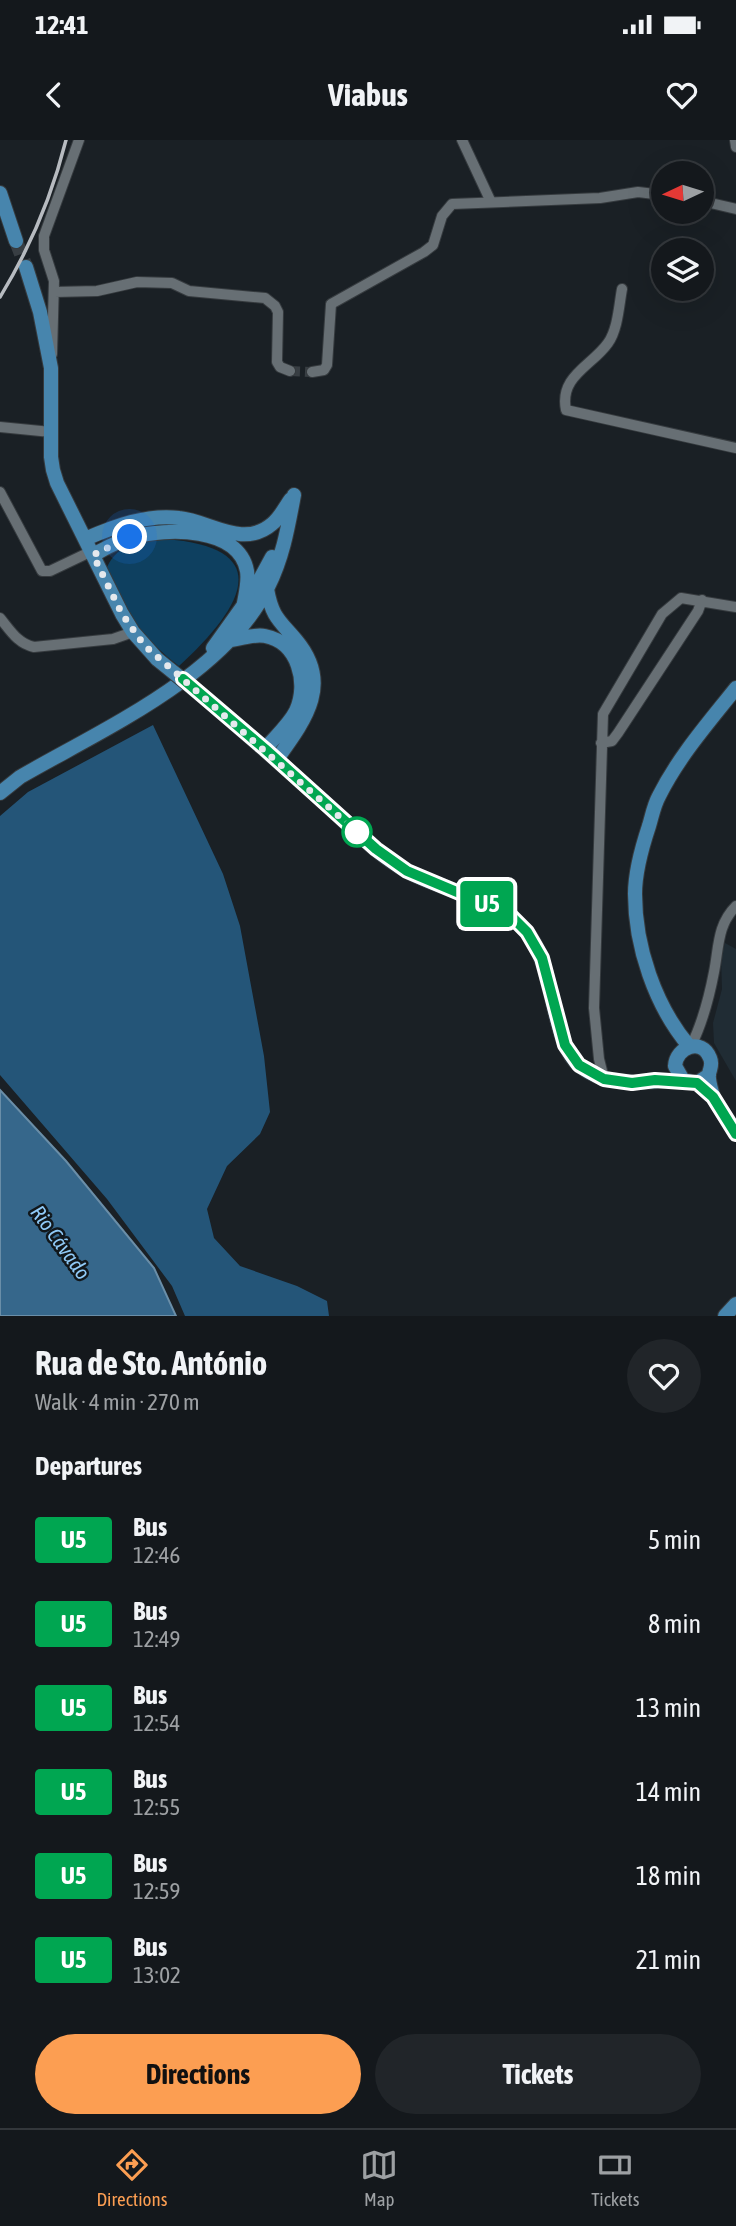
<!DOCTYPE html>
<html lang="en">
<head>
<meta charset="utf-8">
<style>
  :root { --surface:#14181c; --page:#212529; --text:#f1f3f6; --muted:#9da0a3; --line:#33373b; --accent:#fc9e52 }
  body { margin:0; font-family:"Asap Condensed",sans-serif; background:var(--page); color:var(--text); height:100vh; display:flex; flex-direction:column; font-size:26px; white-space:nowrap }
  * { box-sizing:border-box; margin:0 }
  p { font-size:23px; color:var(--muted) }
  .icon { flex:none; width:38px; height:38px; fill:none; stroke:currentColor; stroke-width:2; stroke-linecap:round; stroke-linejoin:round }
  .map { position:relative; height:1176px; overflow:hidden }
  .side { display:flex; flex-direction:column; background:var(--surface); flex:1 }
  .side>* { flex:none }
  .badge { padding:0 14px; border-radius:5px; font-size:24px; line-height:46px }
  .needle { width:46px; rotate:266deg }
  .tools { position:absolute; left:651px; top:21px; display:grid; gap:14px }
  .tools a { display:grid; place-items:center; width:63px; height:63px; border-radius:50%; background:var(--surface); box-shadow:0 7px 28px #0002,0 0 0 2px var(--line); font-size:35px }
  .you { position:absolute; width:35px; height:35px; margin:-18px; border:5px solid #fff; border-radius:50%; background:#1a73e8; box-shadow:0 0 0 10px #1a73e833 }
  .map>.badge { position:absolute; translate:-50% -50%; box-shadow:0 0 0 4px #fff }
  h2 { padding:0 35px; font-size:26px; line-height:63px }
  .round { display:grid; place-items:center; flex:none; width:74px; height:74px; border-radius:37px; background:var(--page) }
  .head { display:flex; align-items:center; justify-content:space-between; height:119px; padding:0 35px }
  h1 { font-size:33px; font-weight:700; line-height:52px }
  .cta { display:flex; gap:14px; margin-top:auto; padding:14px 35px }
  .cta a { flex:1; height:80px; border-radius:42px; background:var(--accent); color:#111; font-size:28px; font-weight:700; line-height:80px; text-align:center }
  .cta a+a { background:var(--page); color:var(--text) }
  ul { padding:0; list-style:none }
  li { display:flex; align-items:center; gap:21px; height:84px; padding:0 35px }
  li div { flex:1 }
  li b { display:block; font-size:26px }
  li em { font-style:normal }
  li .badge { min-width:77px; font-weight:700; text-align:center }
  .status { display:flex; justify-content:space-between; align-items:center; height:49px; padding:0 35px; background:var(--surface); direction:ltr }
  .status svg { height:19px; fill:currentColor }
  header { display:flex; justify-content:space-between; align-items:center; height:91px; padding:0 35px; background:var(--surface); font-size:32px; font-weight:700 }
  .dock { display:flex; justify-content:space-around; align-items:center; height:98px; border-top:2px solid var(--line); background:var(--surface); font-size:19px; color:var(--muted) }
  .dock a { display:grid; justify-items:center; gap:4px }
  .dock .selected { color:var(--accent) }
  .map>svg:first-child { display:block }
</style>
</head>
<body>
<div class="status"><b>12:41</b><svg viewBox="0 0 49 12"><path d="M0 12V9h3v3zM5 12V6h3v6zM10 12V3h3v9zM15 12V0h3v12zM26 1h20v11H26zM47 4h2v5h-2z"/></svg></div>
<header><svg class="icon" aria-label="back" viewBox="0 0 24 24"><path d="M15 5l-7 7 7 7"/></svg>Viabus<svg class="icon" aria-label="heart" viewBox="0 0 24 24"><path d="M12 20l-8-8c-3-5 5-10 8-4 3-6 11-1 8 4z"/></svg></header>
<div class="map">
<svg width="736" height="1176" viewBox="0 0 736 1176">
  <rect width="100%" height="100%" fill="#1a2025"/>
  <path fill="#202c34" d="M725,803L736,809V941L714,903L713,883L722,849L721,817Z"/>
  <path fill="#0e4060" d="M165,399C283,408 237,473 179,526C143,499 123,470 107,427C118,403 141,401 165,399Z"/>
  <path fill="#245578" d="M153,585L223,734L240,786L264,916L270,972L260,994L227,1026L207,1069L214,1098L240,1126L297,1146L327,1161L329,1176H185L172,1146L107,1059L0,935V676L28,652Z"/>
  <path fill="#36678b" stroke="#6a8ea8" stroke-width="2" d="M0,950L66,1021L154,1128L176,1176H0Z"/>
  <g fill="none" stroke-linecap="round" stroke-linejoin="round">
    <path stroke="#383e43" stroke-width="10" stroke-dasharray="10 5" stroke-linecap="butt" d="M290,231L312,232"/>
    <path stroke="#383e43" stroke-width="14" stroke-dasharray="14 7" stroke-linecap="butt" d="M16,101L26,127"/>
    <defs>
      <path id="minor" d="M462,0L491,62
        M735,0L736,7
        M702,61L736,69
        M622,149C619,165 618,189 608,203C592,226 559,236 566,270L736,308
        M54,152L97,151L137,142L172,143L189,151L265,158L275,166L278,172L277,222L280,227L290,231
        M52,214L54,141L44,110V96L79,0
        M312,232L324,230L327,225L331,164L424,112L433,105L442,76L452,64L600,58L638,52L663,55
        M0,287L51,292
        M0,352L42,431H50L92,411
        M0,478C10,490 18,504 34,507L113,499L133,492
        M601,603L612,601L618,593L698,471L702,460
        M691,906C703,882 709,858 714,832C719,807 717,785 736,766
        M604,939L599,919L594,868L603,574L662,474L681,458L736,467"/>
      <path id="major" d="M0,53L16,101
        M26,127L40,172L51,228V317L53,330L57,343L122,474L133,492L157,519
        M85,399C115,386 147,374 179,378C210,381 243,409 272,384C280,378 285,367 291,359
        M93,415C106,408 119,400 133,397C166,388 239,386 247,431C249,443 245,456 243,468
        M267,449C272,477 279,480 296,500C333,544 305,580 277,619
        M232,500C242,498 255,494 265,496C298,502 309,543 296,571C289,585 275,597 265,609
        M213,508L253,452L272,417
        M209,561C248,595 287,629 325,663C351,687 376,714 407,731C445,752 495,757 525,790C556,824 550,902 580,926C610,950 648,940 683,940
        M0,653L20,637C103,589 224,536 268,447C283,417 288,387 294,355
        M689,906C655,866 635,806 635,754C635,731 642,707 649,686C652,676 654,665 659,656C679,616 709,582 736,548
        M709,935L697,943L683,940L675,926C676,907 702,897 710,918C713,925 710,928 709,934C708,941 712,951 713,957
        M707,952L713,957L736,993
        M725,1176L736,1164"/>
    </defs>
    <use href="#minor" stroke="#363b3f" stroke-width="12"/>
    <use href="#major" stroke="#363b3f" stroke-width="16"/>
    <use href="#minor" stroke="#676f74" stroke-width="10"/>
    <use href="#major" stroke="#4785ad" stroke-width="14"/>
    <path stroke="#b7bbc0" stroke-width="3.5" d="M0,157C30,108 52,56 66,0"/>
    <defs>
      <path id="major-bridge" d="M157,519L209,561"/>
    </defs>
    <use href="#major-bridge" stroke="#363b3f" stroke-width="16" stroke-linecap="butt"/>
    <use href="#major-bridge" stroke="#4785ad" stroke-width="14"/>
  </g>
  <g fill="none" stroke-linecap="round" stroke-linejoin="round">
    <defs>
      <path id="line" d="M183,539L265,609L376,709L407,731L509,774L527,792L542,818L565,905L579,925L604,939L632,943L655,940L697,943L713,957L736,994"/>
    </defs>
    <use href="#line" stroke="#fff" stroke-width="16"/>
    <use href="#line" stroke="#00a651" stroke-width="10"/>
    <path stroke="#e5e9ed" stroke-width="7" stroke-dasharray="0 12.6" d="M130,397L93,415L122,474L144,505L357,692"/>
  </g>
  <circle fill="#fff" stroke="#00a651" stroke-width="3.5" cx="357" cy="692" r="14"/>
  <g text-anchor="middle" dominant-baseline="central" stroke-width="5" stroke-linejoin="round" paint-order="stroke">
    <g font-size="21" font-style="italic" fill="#90caf7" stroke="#11171b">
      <text transform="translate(61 1102) rotate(54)">Rio Cávado</text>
    </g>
  </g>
</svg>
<div class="tools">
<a><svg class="needle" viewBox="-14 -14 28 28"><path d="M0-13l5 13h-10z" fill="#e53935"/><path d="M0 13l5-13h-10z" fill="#9da0a3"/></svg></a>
<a><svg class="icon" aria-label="layers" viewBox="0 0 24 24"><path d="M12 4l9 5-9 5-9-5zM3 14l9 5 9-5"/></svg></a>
</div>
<div class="you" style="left:130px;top:397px"></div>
<b class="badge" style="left:487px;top:764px;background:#00a651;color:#fff">U5</b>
</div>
<section class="side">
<div class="head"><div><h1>Rua de Sto. António</h1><p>Walk · 4 min · 270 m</p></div><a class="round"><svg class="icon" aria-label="heart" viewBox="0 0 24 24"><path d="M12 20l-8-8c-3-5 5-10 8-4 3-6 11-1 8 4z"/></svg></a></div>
<h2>Departures</h2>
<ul>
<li><span class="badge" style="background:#00a651;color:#fff">U5</span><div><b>Bus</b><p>12:46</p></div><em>5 min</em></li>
<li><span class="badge" style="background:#00a651;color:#fff">U5</span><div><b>Bus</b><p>12:49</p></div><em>8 min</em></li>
<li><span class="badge" style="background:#00a651;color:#fff">U5</span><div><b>Bus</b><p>12:54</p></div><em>13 min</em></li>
<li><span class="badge" style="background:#00a651;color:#fff">U5</span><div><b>Bus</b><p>12:55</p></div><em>14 min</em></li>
<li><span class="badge" style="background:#00a651;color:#fff">U5</span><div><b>Bus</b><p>12:59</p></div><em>18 min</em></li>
<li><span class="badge" style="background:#00a651;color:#fff">U5</span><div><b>Bus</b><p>13:02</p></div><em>21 min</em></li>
</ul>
<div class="cta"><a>Directions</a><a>Tickets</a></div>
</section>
<nav class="dock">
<a class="selected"><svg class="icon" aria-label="directions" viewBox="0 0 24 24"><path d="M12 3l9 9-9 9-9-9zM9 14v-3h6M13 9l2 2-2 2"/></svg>Directions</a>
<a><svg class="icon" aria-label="map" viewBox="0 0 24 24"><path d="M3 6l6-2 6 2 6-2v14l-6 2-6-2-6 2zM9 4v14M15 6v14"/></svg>Map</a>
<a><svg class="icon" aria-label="tickets" viewBox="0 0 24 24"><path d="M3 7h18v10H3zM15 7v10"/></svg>Tickets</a>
</nav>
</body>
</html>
